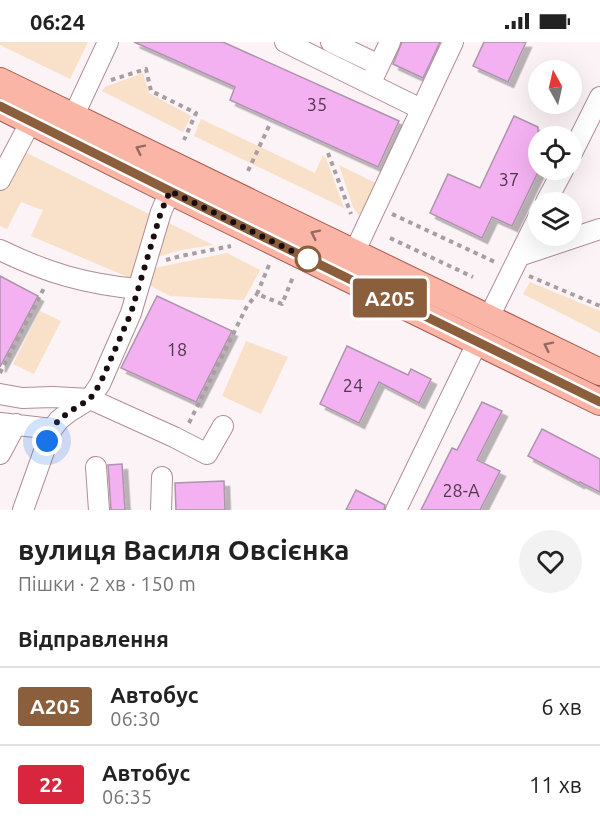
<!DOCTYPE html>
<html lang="uk">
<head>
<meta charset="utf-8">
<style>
  :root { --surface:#fff; --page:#f2f2f2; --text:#222; --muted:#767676; --line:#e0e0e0 }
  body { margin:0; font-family:Ubuntu,sans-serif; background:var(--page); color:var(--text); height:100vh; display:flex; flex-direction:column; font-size:22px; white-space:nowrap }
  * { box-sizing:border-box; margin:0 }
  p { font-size:20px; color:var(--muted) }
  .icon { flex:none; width:33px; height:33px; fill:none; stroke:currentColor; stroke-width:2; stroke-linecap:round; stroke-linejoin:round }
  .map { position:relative; height:468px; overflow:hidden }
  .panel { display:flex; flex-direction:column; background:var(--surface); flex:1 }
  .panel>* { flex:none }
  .badge { padding:0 12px; border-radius:4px; font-size:21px; line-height:39px }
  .needle { width:39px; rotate:352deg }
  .tools { position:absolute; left:528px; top:18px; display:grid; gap:12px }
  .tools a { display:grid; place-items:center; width:54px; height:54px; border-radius:50%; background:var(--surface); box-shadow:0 6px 24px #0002; font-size:30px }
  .you { position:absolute; width:30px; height:30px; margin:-15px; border:4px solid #fff; border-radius:50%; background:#1a73e8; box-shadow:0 0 0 9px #1a73e833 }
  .map>.badge { position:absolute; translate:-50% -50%; box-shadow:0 0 0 3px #fff }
  h2 { padding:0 18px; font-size:22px; line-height:54px }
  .round { display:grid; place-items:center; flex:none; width:63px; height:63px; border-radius:32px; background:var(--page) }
  .overview { display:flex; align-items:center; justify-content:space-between; height:102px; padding:0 18px }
  h1 { font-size:28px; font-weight:600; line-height:45px }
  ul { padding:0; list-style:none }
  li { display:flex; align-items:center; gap:18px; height:78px; padding:0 18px; border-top:2px solid var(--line) }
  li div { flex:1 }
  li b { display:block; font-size:22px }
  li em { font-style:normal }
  li .badge { min-width:66px; font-weight:700; text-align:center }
  .status { display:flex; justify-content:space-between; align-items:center; height:42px; padding:0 30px; background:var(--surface); direction:ltr }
  .status svg { height:16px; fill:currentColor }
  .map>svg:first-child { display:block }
</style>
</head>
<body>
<div class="status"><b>06:24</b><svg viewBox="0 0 49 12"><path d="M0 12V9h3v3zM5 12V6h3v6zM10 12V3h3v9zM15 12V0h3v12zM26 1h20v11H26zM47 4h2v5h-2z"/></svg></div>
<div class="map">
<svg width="600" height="468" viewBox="0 0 600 468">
  <defs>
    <filter id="shadow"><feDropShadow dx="5.5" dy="5.5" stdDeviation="0" flood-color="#0004"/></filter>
  </defs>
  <rect width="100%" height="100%" fill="#fbf3f5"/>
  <path fill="#f9e0c9" d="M0,0H88L70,37L0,3Z
    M143,31L149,51L191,74L183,90L102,49L105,45Z
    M201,77L315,131L323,113L326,116L344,166L194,94Z
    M19,107L153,174L135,238L31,194L43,168L21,160L7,187L0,184V147Z
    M339,123L376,141L359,174L353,165Z
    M163,178L213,203L181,208L151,217Z
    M227,211L260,228L244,258L170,254L147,242L150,227Z
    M530,240L600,269V291L523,252Z
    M40,269L61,279L34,332L13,322Z
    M246,299L288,315L261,372L222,354Z"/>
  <path fill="#f4b1f2" stroke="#ae94ad" stroke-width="1.5" filter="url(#shadow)" d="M134,0H223L399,79L378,125L230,58L235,45Z
    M402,0H440L423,36L393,22Z
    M484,0H526L508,40L473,24Z
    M514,74L538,85L539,128L512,184L492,175L482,196L430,171L448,132L480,146Z
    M0,234L38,254L0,325Z
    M157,254L232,289L196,360L121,326Z
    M347,304L408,333L411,327L431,337L419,361L379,340L359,381L320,362Z
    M482,360L502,369L477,418L500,429L480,468H421L452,406L457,408Z
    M542,387L600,417V450L580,440L579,441L528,414Z
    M122,422L125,468H111L108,423Z
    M224,439L225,468H176L175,441Z
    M356,448L385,463L384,468H346Z"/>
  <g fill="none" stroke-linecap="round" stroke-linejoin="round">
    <defs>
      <path id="minor" d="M285,0L421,67
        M331,0L379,23
        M374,34L390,0
        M73,75L108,0
        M572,111L600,55
        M0,138L31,79
        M546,160L563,128
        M0,208C47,231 86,242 138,247
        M354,211L453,0
        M519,214L600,187
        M489,275L538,176
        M0,352L22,356L53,355L90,357L174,395L207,412L223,384
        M0,381L52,387
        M0,412L16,382
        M96,425L99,468
        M23,468L52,387L59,378L69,370L90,357L100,342L131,271L161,170L170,149
        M161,468L162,435
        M396,468L478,299"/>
      <path id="major" d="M0,39L600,330
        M0,64L170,149L600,360"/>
    </defs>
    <use href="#minor" stroke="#b18d97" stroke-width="22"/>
    <use href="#major" stroke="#a95a4c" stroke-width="28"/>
    <path stroke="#a89ea1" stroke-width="4" stroke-dasharray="4.5 4.5" stroke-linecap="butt" d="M111,38L146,27L151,49L196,71L184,98
      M328,111L351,172
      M248,129L269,84
      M392,172L497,221
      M390,196L473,235
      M166,218L181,214L231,204
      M269,223L257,252L282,262L293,235
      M529,234L600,264
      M0,331L44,246
      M189,381L247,264L257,252"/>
    <use href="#minor" stroke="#fff" stroke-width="20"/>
    <use href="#major" stroke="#fab5a7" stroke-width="26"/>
  </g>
  <defs><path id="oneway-chevron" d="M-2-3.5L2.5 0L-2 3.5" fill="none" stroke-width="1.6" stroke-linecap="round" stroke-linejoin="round" transform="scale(1.5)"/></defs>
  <g stroke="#956964">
    <use href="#oneway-chevron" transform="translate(140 107) rotate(-154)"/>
    <use href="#oneway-chevron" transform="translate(315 192) rotate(-154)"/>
    <use href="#oneway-chevron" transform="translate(548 304) rotate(-154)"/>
  </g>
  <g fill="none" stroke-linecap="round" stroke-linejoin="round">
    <defs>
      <path id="line" d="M0,64L170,149L600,360"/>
    </defs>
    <use href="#line" stroke="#fff" stroke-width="14"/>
    <use href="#line" stroke="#8b5e3c" stroke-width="9"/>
    <path stroke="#1a0d11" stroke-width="6" stroke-dasharray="0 10.8" d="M47,399L51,387L59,378L69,370L90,357L100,342L131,271L161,170L170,149L308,217"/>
  </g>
  <circle fill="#fff" stroke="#8b5e3c" stroke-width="3" cx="308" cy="217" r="12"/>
  <g text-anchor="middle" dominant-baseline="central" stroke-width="5" stroke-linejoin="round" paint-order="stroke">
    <g font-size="18" fill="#503649">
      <text x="317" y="62">35</text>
      <text x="509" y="137">37</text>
      <text x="177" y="307">18</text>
      <text x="353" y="343">24</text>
      <text x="461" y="448">28-А</text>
    </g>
  </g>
</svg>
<div class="tools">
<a><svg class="needle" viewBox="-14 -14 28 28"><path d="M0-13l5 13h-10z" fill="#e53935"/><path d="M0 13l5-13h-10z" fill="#767676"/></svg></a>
<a><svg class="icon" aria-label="locate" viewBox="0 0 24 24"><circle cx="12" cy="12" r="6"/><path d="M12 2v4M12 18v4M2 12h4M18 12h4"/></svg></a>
<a><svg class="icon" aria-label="layers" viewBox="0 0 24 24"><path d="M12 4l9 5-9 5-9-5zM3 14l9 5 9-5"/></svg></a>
</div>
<div class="you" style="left:47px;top:399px"></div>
<b class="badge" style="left:390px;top:256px;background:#8b5e3c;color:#fff">А205</b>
</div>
<section class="panel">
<div class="overview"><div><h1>вулиця Василя Овсієнка</h1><p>Пішки · 2 хв · 150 m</p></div><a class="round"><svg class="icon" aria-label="heart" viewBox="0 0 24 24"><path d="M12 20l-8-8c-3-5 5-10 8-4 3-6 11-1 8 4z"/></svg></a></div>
<h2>Відправлення</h2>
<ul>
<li><span class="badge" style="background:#8b5e3c;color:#fff">А205</span><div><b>Автобус</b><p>06:30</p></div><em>6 хв</em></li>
<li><span class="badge" style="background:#d7263d;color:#fff">22</span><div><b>Автобус</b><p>06:35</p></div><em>11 хв</em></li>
</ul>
</section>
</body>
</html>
